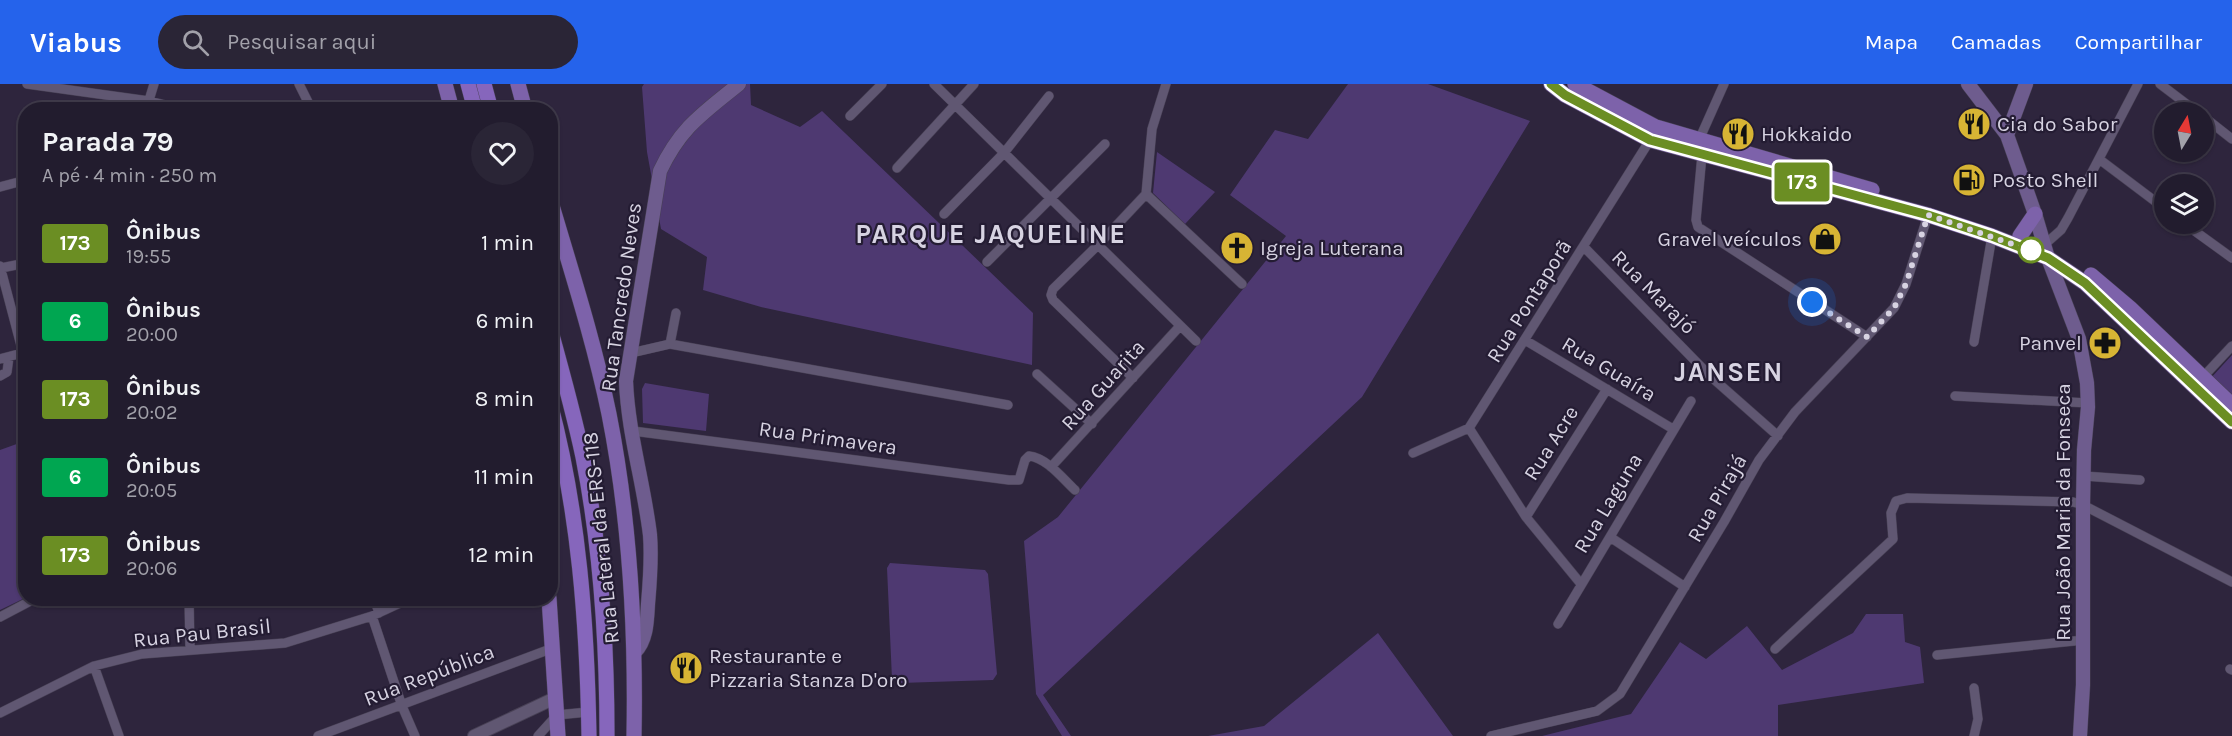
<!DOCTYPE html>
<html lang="pt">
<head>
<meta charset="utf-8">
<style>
  :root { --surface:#221c2e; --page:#2a2536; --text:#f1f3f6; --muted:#a2a1aa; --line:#3f3a4a; --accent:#2563eb }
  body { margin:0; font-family:Karla,sans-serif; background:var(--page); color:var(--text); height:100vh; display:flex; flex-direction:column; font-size:22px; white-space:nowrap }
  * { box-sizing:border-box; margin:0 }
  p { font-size:20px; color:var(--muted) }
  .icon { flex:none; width:33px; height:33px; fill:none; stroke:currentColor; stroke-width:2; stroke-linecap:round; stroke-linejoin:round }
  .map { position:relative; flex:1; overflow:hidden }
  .side { position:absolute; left:18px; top:18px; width:540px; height:504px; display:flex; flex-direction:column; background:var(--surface); border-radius:24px; box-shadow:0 2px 4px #0004,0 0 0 2px var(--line) }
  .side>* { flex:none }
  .badge { padding:0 12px; border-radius:4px; font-size:21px; line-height:39px }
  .needle { width:39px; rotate:10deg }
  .controls { position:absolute; left:2154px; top:18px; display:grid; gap:12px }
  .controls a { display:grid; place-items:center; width:60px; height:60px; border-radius:50%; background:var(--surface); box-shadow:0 2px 4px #0004,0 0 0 2px var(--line); font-size:30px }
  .you { position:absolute; width:30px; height:30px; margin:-15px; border:4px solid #fff; border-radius:50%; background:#1a73e8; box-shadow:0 0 0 9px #1a73e833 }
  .map>.badge { position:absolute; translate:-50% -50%; box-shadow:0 0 0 3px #fff }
  .round { display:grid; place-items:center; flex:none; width:63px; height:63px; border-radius:32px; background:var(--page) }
  .overview { display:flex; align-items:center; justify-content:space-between; height:102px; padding:0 24px }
  h1 { font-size:28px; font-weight:700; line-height:45px }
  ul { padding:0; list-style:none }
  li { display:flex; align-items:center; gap:18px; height:78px; padding:0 24px }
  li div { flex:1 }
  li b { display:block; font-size:22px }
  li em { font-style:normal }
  li .badge { min-width:66px; font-weight:700; text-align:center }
  header { display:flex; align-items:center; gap:36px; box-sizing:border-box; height:84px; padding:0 30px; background:var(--accent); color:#fff }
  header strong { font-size:28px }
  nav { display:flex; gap:33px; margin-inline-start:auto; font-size:21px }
  .search { width:420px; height:54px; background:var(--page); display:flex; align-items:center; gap:15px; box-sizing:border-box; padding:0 21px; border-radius:33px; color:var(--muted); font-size:22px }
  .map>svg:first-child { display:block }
</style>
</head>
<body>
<header>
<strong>Viabus</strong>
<div class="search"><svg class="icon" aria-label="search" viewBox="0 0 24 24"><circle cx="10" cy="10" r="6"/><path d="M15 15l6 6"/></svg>Pesquisar aqui</div>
<nav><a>Mapa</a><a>Camadas</a><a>Compartilhar</a></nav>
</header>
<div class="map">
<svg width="2232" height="652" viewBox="0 0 2232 652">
  <rect width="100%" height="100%" fill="#2e253d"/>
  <path fill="#4e3971" d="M644,0H750L751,21L800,43L822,27L1033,229L1032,281L761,223L703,206L707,173L661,145L647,68L642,3Z
    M1348,0H1428L1530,37L1362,313L1043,611L1071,652H1062L1036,610L1024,457L1058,433L1286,152L1230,111L1275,46L1308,55Z
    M1157,68L1215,108L1185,140L1153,109Z
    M2232,271V315L2210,295Z
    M645,299L709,310L706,347L643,339L642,305Z
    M25,357V514L0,526V366Z
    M890,479L985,486L988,490L997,590L993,596L900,599L892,595L887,484Z
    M1866,530H1903L1905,558L1920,563L1924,599L1778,621V652H1542L1631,630L1680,558L1706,575L1747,542L1782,586L1853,549Z
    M1378,549L1453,652H1208L1264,642Z"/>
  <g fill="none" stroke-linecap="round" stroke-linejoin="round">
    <defs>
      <path id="minor" d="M27,0L149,17L186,26
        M299,0L312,26
        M934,0L1196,257
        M2160,0L2197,28
        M146,26L154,0
        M850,32L882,0
        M2204,33L2232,55
        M1699,56L1724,0
        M1702,71L1696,136L1698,143L1867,253
        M2099,75L2164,124
        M897,84L974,0
        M0,103L26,96
        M1146,110L1242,200
        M944,130L1004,69L1049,12
        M2185,140L2232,174
        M2044,161L2061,146L2068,134L2138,0
        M1584,163L1709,291L1778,352
        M987,178L1105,60
        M0,182L23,269
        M1,184L26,179
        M1525,256L1673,345
        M1974,258L1992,152
        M670,260L1008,321
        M631,269L670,260L676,229
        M0,275L26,268
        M1037,290L1092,340
        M0,292L7,288L9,273
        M2203,293L2232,262
        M1133,294L1053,216L1051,211L1053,205L1098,161L1146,110L1152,45L1166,0
        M1955,312L2088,319
        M1469,344L1526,433L1581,500
        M633,347L1009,396H1019L1025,376L1029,372C1047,374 1062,394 1075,406
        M1413,369L1469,344L1650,56
        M1051,383L1180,242
        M2084,392L2140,396
        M1526,433L1607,305
        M1610,453L1685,503
        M189,514L190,565
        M374,514L379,529
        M372,532L402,622L415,652
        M0,533L36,514
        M1558,540L1691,317
        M1775,565L1893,455L1891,429L1896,417L1907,414L2073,418L2083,421L2232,498
        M1937,571L2084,556
        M94,582L119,652
        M2230,585L2232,586
        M1974,604L1978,635L1974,652
        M0,629L94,582L142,570L285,559L372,532L411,514
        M318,652L553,564
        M538,652L557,631L588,628
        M1491,652L1597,627L1620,610L1724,438L1759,376L1795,328L1894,224L1906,200L1928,131"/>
      <path id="tertiary" d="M474,652L555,614"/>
      <path id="secondary" d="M1968,0L2007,51L2035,130L2048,174L2079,255L2087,299L2088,323L2084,366L2083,421V601L2080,652
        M2007,51L2026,0
        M635,568C647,556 647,536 648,520C650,497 652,475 650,451C644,400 628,349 626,297L660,87C681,43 702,30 739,0"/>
      <path id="primary" d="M445,0L452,26
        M518,0L525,26
        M1551,0L1565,11L1650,56L1928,131L1992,152L2048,174L2085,199L2232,338
        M1575,0L1656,43L1872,106
        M550,115C571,186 594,257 609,330C630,436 636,544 634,652
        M2020,152L2035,130
        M2091,191L2130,224L2232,321
        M549,514L558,652"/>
      <path id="trunk" d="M468,0L475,26
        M484,0L491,26
        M550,244C562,287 574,330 583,373C601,465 607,558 607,652
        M550,319C579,428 587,539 589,652"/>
    </defs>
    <use href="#minor" stroke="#484155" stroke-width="10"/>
    <use href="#tertiary" stroke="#484155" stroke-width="14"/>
    <use href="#secondary" stroke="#484155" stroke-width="15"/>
    <use href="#primary" stroke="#484155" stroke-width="16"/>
    <use href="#trunk" stroke="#484155" stroke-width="16"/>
    <use href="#minor" stroke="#605772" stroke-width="9"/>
    <use href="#tertiary" stroke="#605772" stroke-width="12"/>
    <use href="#secondary" stroke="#6e5c8e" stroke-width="14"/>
    <use href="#primary" stroke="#7d62aa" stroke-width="15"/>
    <use href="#trunk" stroke="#8666bc" stroke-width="15"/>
  </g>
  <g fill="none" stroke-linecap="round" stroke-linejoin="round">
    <defs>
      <path id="line" d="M1551,0L1565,11L1650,56L1928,131L1992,152L2048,174L2085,199L2232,338"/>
    </defs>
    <use href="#line" stroke="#fff" stroke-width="14"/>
    <use href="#line" stroke="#6b8e23" stroke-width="9"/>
    <path stroke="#d7d3e2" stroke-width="6" stroke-dasharray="0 10.8" d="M1812,218L1867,253L1894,224L1906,200L1928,131L2033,167L2031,166"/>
  </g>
  <defs>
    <symbol id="restaurant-disc" viewBox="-11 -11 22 22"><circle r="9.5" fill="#d7b434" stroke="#241c33"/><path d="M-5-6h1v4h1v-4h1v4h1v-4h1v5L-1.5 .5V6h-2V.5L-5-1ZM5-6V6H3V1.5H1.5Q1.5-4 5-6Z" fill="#111"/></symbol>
    <symbol id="fuel-disc" viewBox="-11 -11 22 22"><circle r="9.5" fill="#d7b434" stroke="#241c33"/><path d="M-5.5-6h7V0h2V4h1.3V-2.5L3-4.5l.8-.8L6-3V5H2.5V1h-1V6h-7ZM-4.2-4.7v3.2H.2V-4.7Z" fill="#111"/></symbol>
    <symbol id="shop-disc" viewBox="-11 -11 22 22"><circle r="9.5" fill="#d7b434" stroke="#241c33"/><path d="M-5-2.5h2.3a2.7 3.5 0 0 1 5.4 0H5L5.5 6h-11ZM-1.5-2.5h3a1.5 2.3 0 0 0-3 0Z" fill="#111"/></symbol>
    <symbol id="church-disc" viewBox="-11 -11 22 22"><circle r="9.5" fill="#d7b434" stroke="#241c33"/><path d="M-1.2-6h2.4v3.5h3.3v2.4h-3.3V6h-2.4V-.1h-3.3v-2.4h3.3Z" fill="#111"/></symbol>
    <symbol id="pharmacy-disc" viewBox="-11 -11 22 22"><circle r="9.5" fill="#d7b434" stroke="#241c33"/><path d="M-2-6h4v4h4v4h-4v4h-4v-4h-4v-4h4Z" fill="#111"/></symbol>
  </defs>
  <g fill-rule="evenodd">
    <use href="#restaurant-disc" x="1955" y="21" width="38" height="38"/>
    <use href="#restaurant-disc" x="1719" y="31" width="38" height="38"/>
    <use href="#fuel-disc" x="1950" y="77" width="38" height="38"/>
    <use href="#shop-disc" x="1806" y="136" width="38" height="38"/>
    <use href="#church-disc" x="1218" y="145" width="38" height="38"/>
    <use href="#pharmacy-disc" x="2086" y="240" width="38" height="38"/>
    <use href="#restaurant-disc" x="667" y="565" width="38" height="38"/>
  </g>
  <circle fill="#fff" stroke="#6b8e23" stroke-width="3" cx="2031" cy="166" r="12"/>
  <g text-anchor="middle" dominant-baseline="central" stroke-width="4.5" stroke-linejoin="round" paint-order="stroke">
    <g font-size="21" fill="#d7d3e2" stroke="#241c33" text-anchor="start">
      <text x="1997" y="40">Cia do Sabor</text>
      <text x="1761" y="50">Hokkaido</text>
      <text x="1992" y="96">Posto Shell</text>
      <text x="1802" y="155" text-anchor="end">Gravel veículos</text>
      <text x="1260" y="164">Igreja Luterana</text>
      <text x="2082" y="259" text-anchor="end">Panvel</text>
      <text x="709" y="572">Restaurante e<tspan x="709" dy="24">Pizzaria Stanza D'oro</tspan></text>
    </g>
    <g font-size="21" fill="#d7d3e2" stroke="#241c33">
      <text transform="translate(1654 208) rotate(45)">Rua Marajó</text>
      <text transform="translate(621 213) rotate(-82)">Rua Tancredo Neves</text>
      <text transform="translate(1529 217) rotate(-58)">Rua Pontaporã</text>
      <text transform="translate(1609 285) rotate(31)">Rua Guaíra</text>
      <text transform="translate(1103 301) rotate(-48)">Rua Guarita</text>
      <text transform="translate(828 354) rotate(8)">Rua Primavera</text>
      <text transform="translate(1551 359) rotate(-58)">Rua Acre</text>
      <text transform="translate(1717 414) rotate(-60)">Rua Pirajá</text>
      <text transform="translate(1608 419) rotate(-59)">Rua Laguna</text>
      <text transform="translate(2063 428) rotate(-90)">Rua João Maria da Fonseca</text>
      <text transform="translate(601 454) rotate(-96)">Rua Lateral da ERS-118</text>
      <text transform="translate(202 549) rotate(-6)">Rua Pau Brasil</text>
      <text transform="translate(429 591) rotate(-21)">Rua República</text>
    </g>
    <g font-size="27" font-weight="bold" letter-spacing="1.5" fill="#d7d3e2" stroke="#241c33">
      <text x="991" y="150">PARQUE JAQUELINE</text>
      <text x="1729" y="288">JANSEN</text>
    </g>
  </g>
</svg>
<div class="controls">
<a><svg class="needle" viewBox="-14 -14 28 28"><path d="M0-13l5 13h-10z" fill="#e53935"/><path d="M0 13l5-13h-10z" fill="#a2a1aa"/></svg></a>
<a><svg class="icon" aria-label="layers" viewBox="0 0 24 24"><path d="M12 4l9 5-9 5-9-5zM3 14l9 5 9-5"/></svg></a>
</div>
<div class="you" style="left:1812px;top:218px"></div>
<b class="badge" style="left:1802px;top:98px;background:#6b8e23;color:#fff">173</b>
<section class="side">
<div class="overview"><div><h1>Parada 79</h1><p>A pé · 4 min · 250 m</p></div><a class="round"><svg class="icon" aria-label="heart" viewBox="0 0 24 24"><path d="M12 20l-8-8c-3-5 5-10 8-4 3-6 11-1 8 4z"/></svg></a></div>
<ul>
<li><span class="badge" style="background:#6b8e23;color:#fff">173</span><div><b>Ônibus</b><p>19:55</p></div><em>1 min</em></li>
<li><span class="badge" style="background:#00a651;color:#fff">6</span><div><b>Ônibus</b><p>20:00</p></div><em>6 min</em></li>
<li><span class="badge" style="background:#6b8e23;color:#fff">173</span><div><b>Ônibus</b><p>20:02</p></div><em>8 min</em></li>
<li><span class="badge" style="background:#00a651;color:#fff">6</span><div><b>Ônibus</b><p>20:05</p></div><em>11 min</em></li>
<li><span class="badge" style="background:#6b8e23;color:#fff">173</span><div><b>Ônibus</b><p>20:06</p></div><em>12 min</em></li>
</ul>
</section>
</div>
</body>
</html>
